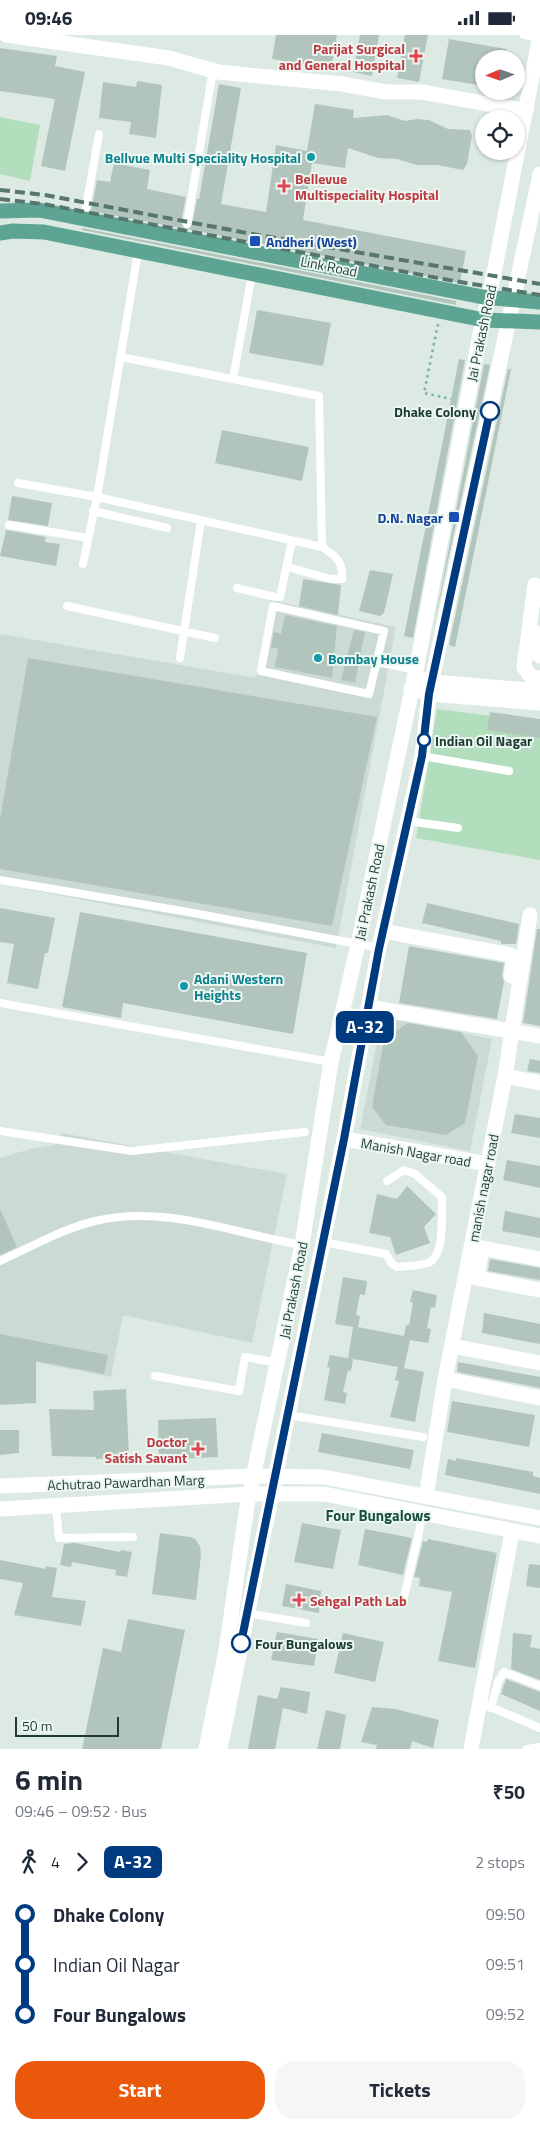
<!DOCTYPE html>
<html lang="en">
<head>
<meta charset="utf-8">
<style>
  :root { --surface:#fff; --page:#f6f6f7; --text:#1f2937; --muted:#747a83; --accent:#ea580c }
  body { margin:0; font-family:"Titillium Web",sans-serif; background:var(--page); color:var(--text); height:100vh; display:flex; flex-direction:column; font-size:19px; white-space:nowrap }
  * { box-sizing:border-box; margin:0 }
  p { font-size:16px; color:var(--muted) }
  .icon { flex:none; width:28px; height:28px; fill:none; stroke:currentColor; stroke-width:2; stroke-linecap:round; stroke-linejoin:round }
  .map { position:relative; height:1714px; overflow:hidden }
  .drawer { display:flex; flex-direction:column; background:var(--surface); flex:1 }
  .drawer>* { flex:none }
  .badge { padding:0 10px; border-radius:8px; font-size:18px; line-height:32px }
  .needle { width:32px; rotate:268deg }
  .fabs { position:absolute; left:475px; top:15px; display:grid; gap:10px }
  .fabs a { display:grid; place-items:center; width:50px; height:50px; border-radius:50%; background:var(--surface); box-shadow:0 1px 4px #0004; font-size:25px }
  .scale { position:absolute; left:15px; bottom:12px; width:104px; box-sizing:border-box; padding-left:5px; border:2px solid #1d3b33; border-top:0; font-size:14px; line-height:18px; white-space:nowrap; color:#1d3b33; -webkit-text-stroke:4px #edf7f2; paint-order:stroke }
  .map>.badge { position:absolute; translate:-50% -50%; box-shadow:0 0 0 2px #fff }
  .legs { display:flex; align-items:center; gap:8px; height:55px; padding:0 15px; font-size:16px }
  .legs p { margin-inline-start:auto }
  .overview { display:flex; align-items:center; justify-content:space-between; height:85px; padding:0 15px }
  h1 { font-size:28px; font-weight:700; line-height:38px }
  .cta { display:flex; gap:10px; margin-top:auto; padding:10px 15px }
  .cta a { flex:1; height:58px; border-radius:20px; background:var(--accent); color:#fff; font-size:20px; font-weight:700; line-height:58px; text-align:center }
  .cta a+a { background:var(--page); color:var(--text) }
  ul { padding:0 15px; list-style:none }
  li { display:flex; align-items:center; gap:18px; height:50px; font-size:19px }
  li i { display:grid; place-items:center; width:8px; height:100%; margin:0 6px; background:currentColor }
  li i::after { content:''; width:12px; height:12px; margin:-6px; border:4px solid; border-radius:50%; background:var(--surface) }
  li p { margin-inline-start:auto }
  li:first-child i { background:linear-gradient(#0000 50%,currentColor 0) }
  li:last-child i { background:linear-gradient(currentColor 50%,#0000 0) }
  .status { display:flex; justify-content:space-between; align-items:center; height:35px; padding:0 25px; background:var(--surface); direction:ltr }
  .status svg { height:14px; fill:currentColor }
  .map>svg:first-child { display:block }
</style>
</head>
<body>
<div class="status"><b>09:46</b><svg viewBox="0 0 49 12"><path d="M0 12V9h3v3zM5 12V6h3v6zM10 12V3h3v9zM15 12V0h3v12zM26 1h20v11H26zM47 4h2v5h-2z"/></svg></div>
<div class="map">
<svg width="540" height="1714" viewBox="0 0 540 1714">
  <rect width="100%" height="100%" fill="#ddeae4"/>
  <path fill="#cbdad3" d="M271,565L396,592L336,913L0,849V599L256,643Z
    M382,982L492,1004L470,1116L360,1094Z
    M61,1098L287,1139L252,1308L123,1280L111,1342L0,1320V1123L30,1114L58,1109Z"/>
  <path fill="#b3debe" d="M0,82L40,90L30,146L0,139Z
    M437,674L540,687V825L416,803Z"/>
  <path fill="#b2c5bd" d="M276,0H337L331,34L272,24Z
    M360,0H379L372,41L353,37Z
    M405,0H428L419,47L397,43Z
    M449,4L506,14L505,24H484V51L442,44Z
    M0,13L57,21L55,31L85,37L65,136L41,131L55,64L0,56Z
    M137,46L162,50L156,103L129,99L131,87L99,83L103,47L136,52Z
    M219,49L241,53L221,169L266,177L276,110L307,116L315,69L354,75L353,83L387,80L405,86L417,84L429,85L448,94L470,95L472,101L467,129L463,135L437,130H417L397,124L378,123L348,113L345,133L312,128L303,185L466,216L460,248L187,194L192,190L197,164H199Z
    M114,128L150,135L147,154L186,162L181,188L185,194L91,176L97,145L110,147Z
    M82,193L456,266V270L82,195Z
    M257,275L331,288L323,331L249,318Z
    M459,324L465,325L413,603L404,601Z
    M484,329L490,330L434,591Z
    M508,334H511L455,612L449,610Z
    M222,395L309,412L302,446L215,428Z
    M12,461L52,468L48,491L8,485Z
    M6,495L46,502L45,507L60,509L56,531L0,521Z
    M370,535L393,539L384,578L380,581L359,576Z
    M303,544L341,550L338,580L299,571Z
    M285,580L337,591L332,643L275,632L278,614L271,612L274,597L281,599Z
    M354,595L365,597L355,648L341,645Z
    M28,623L377,682L332,891L0,834V784Z
    M490,677L540,684V703L487,695Z
    M427,868L519,889L516,909H501V906L422,888Z
    M0,873L55,883L48,918H45L38,954L7,948L14,909L0,907Z
    M80,877L307,918L293,999L123,968L121,983L62,972Z
    M537,894H540V991L523,988Z
    M409,911L504,928L502,940L504,947L497,984L399,968Z
    M408,988L461,997L478,1021L465,1088L446,1100L386,1090L372,1072L384,1004Z
    M530,1024L540,1026V1038L527,1036Z
    M515,1079L540,1083V1103L511,1098Z
    M507,1125L540,1131V1153L503,1145Z
    M407,1151L436,1179L424,1192L430,1208L396,1220L390,1202L369,1198L377,1159L397,1164Z
    M0,1174L17,1212L0,1220Z
    M505,1176L540,1183V1203L502,1196Z
    M490,1224L540,1233V1245L488,1236Z
    M343,1242L367,1246L365,1260L360,1259L356,1280L360,1281L358,1292L404,1301L406,1290H409L413,1268L410,1267L413,1255L437,1260L435,1273L431,1272L427,1293L431,1294L428,1308L410,1305L404,1333L424,1337L415,1387L390,1382L399,1346L395,1345L398,1332L348,1323L353,1292L335,1289Z
    M484,1278L540,1289V1309L482,1298Z
    M0,1299L108,1320L104,1339L36,1326V1368L0,1370Z
    M330,1320L353,1324L351,1336L348,1335L343,1357L347,1358L345,1369L324,1365L330,1333L327,1332Z
    M458,1327L540,1342V1353L457,1337Z
    M126,1354L129,1422L96,1424V1422L52,1421L49,1374L94,1375L93,1356Z
    M452,1366L535,1380L529,1412L447,1397Z
    M216,1383L218,1422L159,1425L158,1385Z
    M0,1395H19V1418L0,1420Z
    M322,1398L414,1415L410,1434L318,1417Z
    M456,1423L533,1437V1441L540,1443V1459L445,1440L448,1424L456,1426Z
    M302,1488L341,1495L333,1534L294,1527Z
    M365,1494L412,1503L403,1540L358,1530Z
    M160,1498L190,1502L195,1504L200,1511L201,1520L196,1565L152,1559Z
    M428,1504L497,1518L475,1633L438,1626L452,1557L419,1551L420,1543L414,1542L423,1506L427,1507Z
    M75,1508L120,1517L121,1515L132,1517L127,1542L115,1540L116,1535L72,1527L71,1532L60,1530L64,1509Z
    M0,1525L46,1534V1531L57,1533L52,1562L86,1566L81,1591L14,1580L23,1548L0,1544Z
    M529,1529L540,1530V1553L526,1551Z
    M286,1549L321,1556L319,1578L282,1571Z
    M128,1584L185,1595L161,1714H82L103,1613L121,1617Z
    M277,1597L318,1604L314,1631L271,1625Z
    M343,1598L384,1607L375,1647L334,1638Z
    M513,1598L532,1600L530,1612L540,1614V1645L511,1634Z
    M506,1644L540,1657V1676L501,1659Z
    M281,1652L310,1657L307,1679L283,1673L275,1714H248L258,1660L277,1664Z
    M372,1672L395,1674L439,1685L433,1713L412,1706L410,1714H376L377,1710L361,1707Z
    M326,1675L346,1680L340,1714H317Z"/>
  <g fill="none" stroke-linecap="round" stroke-linejoin="round">
    <path stroke="#7ab1a0" stroke-width="2.5" stroke-dasharray="2.5 4" stroke-linecap="butt" d="M438,289L424,358L451,364"/>
    <path stroke="#fff" stroke-width="8" d="M524,0L540,3
      M84,183L99,99
      M187,189L213,35
      M121,322L319,361L322,512L97,462L138,217
      M233,344L252,239
      M18,448L97,462L83,529
      M93,476L167,493
      M9,490L88,503
      M287,532L331,544H342C343,526 336,521 322,512
      M237,553L275,562H280L292,506
      M67,571L215,603
      M273,571L384,596L369,659L261,636Z
      M180,623L201,485
      M377,627L416,635
      M422,721L509,736
      M408,786L458,793
      M0,845L188,877L379,913
      M0,968L331,1027
      M0,1096L132,1116L305,1097
      M323,1207L386,1219L392,1229L397,1232C406,1231 419,1231 428,1228C446,1221 441,1178 442,1162L415,1139L404,1135L387,1146
      M0,1226C31,1212 62,1194 95,1186C165,1169 235,1199 302,1210
      M155,1341L239,1356L245,1322L279,1328
      M288,1380L423,1402
      M56,1471L59,1503L133,1502
      M403,1567L423,1479
      M247,1578L306,1588
      M488,1671L540,1693
      M491,1673L498,1647L504,1637L540,1651
      M527,1714L540,1712"/>
    <path stroke="#fff" stroke-width="15" d="M6,0L169,23L218,37L342,49L386,57H422L526,76
      M535,550L524,632L531,642L540,643
      M536,598C535,607 533,614 540,621
      M414,642L433,647L540,656
      M411,653L429,659L540,668
      M383,896L510,920L514,923L511,941
      M368,972L540,1001
      M505,1041L540,1048
      M344,1104L488,1129
      M471,1211L540,1224
      M465,1241L540,1255
      M477,1243L482,1213
      M452,1311L540,1328
      M445,1344L540,1363
      M426,1462L445,1344L505,1041L530,880
      M471,1714L512,1497"/>
    <path stroke="#fff" stroke-width="15" d="M0,1451L253,1441L323,1442L540,1483
      M0,1474L249,1459H324L540,1501
      M206,1714L226,1615L247,1471L302,1210L331,1027L358,909L416,635L480,299L493,243L540,1
      M220,1714L344,1104L379,913L422,721L429,659L540,139"/>
    <path stroke="#5da492" stroke-width="15" d="M0,176L39,175L483,262L540,267
      M0,198L13,196L44,197L484,285L540,287"/>
    <path stroke="#57776e" stroke-width="4" stroke-dasharray="10 5" stroke-linecap="butt" d="M0,155L45,160L247,198L540,249
      M0,164L43,169L454,246L540,260"/>
  </g>
  <g fill="none" stroke-linecap="round" stroke-linejoin="round">
    <defs>
      <path id="line-1" d="M241,1608L344,1104L379,914L422,721L429,659L490,376"/>
    </defs>
    <use href="#line-1" stroke="#fff" stroke-width="11"/>
    <use href="#line-1" stroke="#003b80" stroke-width="8"/>
  </g>
  <g fill="#e0444e" stroke="#edf7f2" stroke-width="2">
    <path d="M413.5 13.5h5v5h5v5h-5v5h-5v-5h-5v-5h5z"/>
    <path d="M281.5 143.5h5v5h5v5h-5v5h-5v-5h-5v-5h5z"/>
    <path d="M195.5 1406.5h5v5h5v5h-5v5h-5v-5h-5v-5h5z"/>
    <path d="M296.5 1557.5h5v5h5v5h-5v5h-5v-5h-5v-5h5z"/>
  </g>
  <g fill="#0f9aa8" stroke="#edf7f2" stroke-width="2">
    <circle cx="311" cy="122" r="5"/>
    <circle cx="318" cy="623" r="5"/>
    <circle cx="184" cy="951" r="5"/>
  </g>
  <g fill="#1a4fb4" stroke="#edf7f2" stroke-width="2">
    <rect x="249" y="200" width="12" height="12" rx="2.5"/>
    <rect x="448" y="476" width="12" height="12" rx="2.5"/>
  </g>
  <g fill="#fff" stroke="#003b80" stroke-width="2.5">
    <circle cx="490" cy="376" r="9"/>
    <circle cx="424" cy="705" r="6"/>
    <circle cx="241" cy="1608" r="9"/>
  </g>
  <g text-anchor="middle" dominant-baseline="central" stroke-width="4" stroke-linejoin="round" paint-order="stroke">
    <g font-size="14" font-weight="bold" fill="#be3a42" stroke="#edf7f2" text-anchor="end">
      <text x="405" y="13">Parijat Surgical<tspan x="405" dy="16">and General Hospital</tspan></text>
      <text x="295" y="143" text-anchor="start">Bellevue<tspan x="295" dy="16">Multispeciality Hospital</tspan></text>
      <text x="187" y="1406">Doctor<tspan x="187" dy="16">Satish Savant</tspan></text>
      <text x="310" y="1565" text-anchor="start">Sehgal Path Lab</text>
    </g>
    <g font-size="14" font-weight="bold" fill="#0d838f" stroke="#edf7f2" text-anchor="start">
      <text x="301" y="122" text-anchor="end">Bellvue Multi Speciality Hospital</text>
      <text x="328" y="623">Bombay House</text>
      <text x="194" y="943">Adani Western<tspan x="194" dy="16">Heights</tspan></text>
    </g>
    <g font-size="14" font-weight="bold" fill="#164399" stroke="#edf7f2" text-anchor="start">
      <text x="266" y="206">Andheri (West)</text>
      <text x="443" y="482" text-anchor="end">D.N. Nagar</text>
    </g>
    <g font-size="14" fill="#1d3b33" stroke="#edf7f2">
      <text transform="translate(329 231) rotate(11)">Link Road</text>
      <text transform="translate(481 298) rotate(-78)">Jai Prakash Road</text>
      <text transform="translate(369 857) rotate(-78)">Jai Prakash Road</text>
      <text transform="translate(416 1117) rotate(10)">Manish Nagar road</text>
      <text transform="translate(483 1153) rotate(-79)">manish nagar road</text>
      <text transform="translate(293 1255) rotate(-79)">Jai Prakash Road</text>
      <text transform="translate(126 1447) rotate(-2)">Achutrao Pawardhan Marg</text>
    </g>
    <g font-size="14" font-weight="bold" fill="#1d3b33" stroke="#edf7f2" text-anchor="start">
      <text x="476" y="376" text-anchor="end">Dhake Colony</text>
      <text x="435" y="705">Indian Oil Nagar</text>
      <text x="255" y="1608">Four Bungalows</text>
    </g>
    <g font-size="15" font-weight="bold" fill="#184e41" stroke="#edf7f2">
      <text x="378" y="1480">Four Bungalows</text>
    </g>
  </g>
</svg>
<div class="fabs">
<a><svg class="needle" viewBox="-14 -14 28 28"><path d="M0-13l5 13h-10z" fill="#e53935"/><path d="M0 13l5-13h-10z" fill="#747a83"/></svg></a>
<a><svg class="icon" aria-label="locate" viewBox="0 0 24 24"><circle cx="12" cy="12" r="6"/><path d="M12 2v4M12 18v4M2 12h4M18 12h4"/></svg></a>
</div>
<div class="scale">50 m</div>
<b class="badge" style="left:365px;top:992px;background:#003b80;color:#fff">A-32</b>
</div>
<section class="drawer">
<div class="overview"><div><h1>6 min</h1><p>09:46 – 09:52 · Bus</p></div><b>₹50</b></div>
<div class="legs"><svg class="icon" aria-label="walk" viewBox="0 0 24 24"><circle cx="13" cy="4" r="2"/><path d="M13 8l-2 6 4 7M11 14l-3 7M7 12l3-4h3l4 4"/></svg>4<svg class="icon" aria-label="forward" viewBox="0 0 24 24"><path d="M9 5l7 7-7 7"/></svg><b class="badge" style="background:#003b80;color:#fff">A-32</b><p>2 stops</p></div>
<ul>
<li><i style="color:#003b80"></i><b>Dhake Colony</b><p>09:50</p></li>
<li><i style="color:#003b80"></i><span>Indian Oil Nagar</span><p>09:51</p></li>
<li><i style="color:#003b80"></i><b>Four Bungalows</b><p>09:52</p></li>
</ul>
<div class="cta"><a>Start</a><a>Tickets</a></div>
</section>
</body>
</html>
